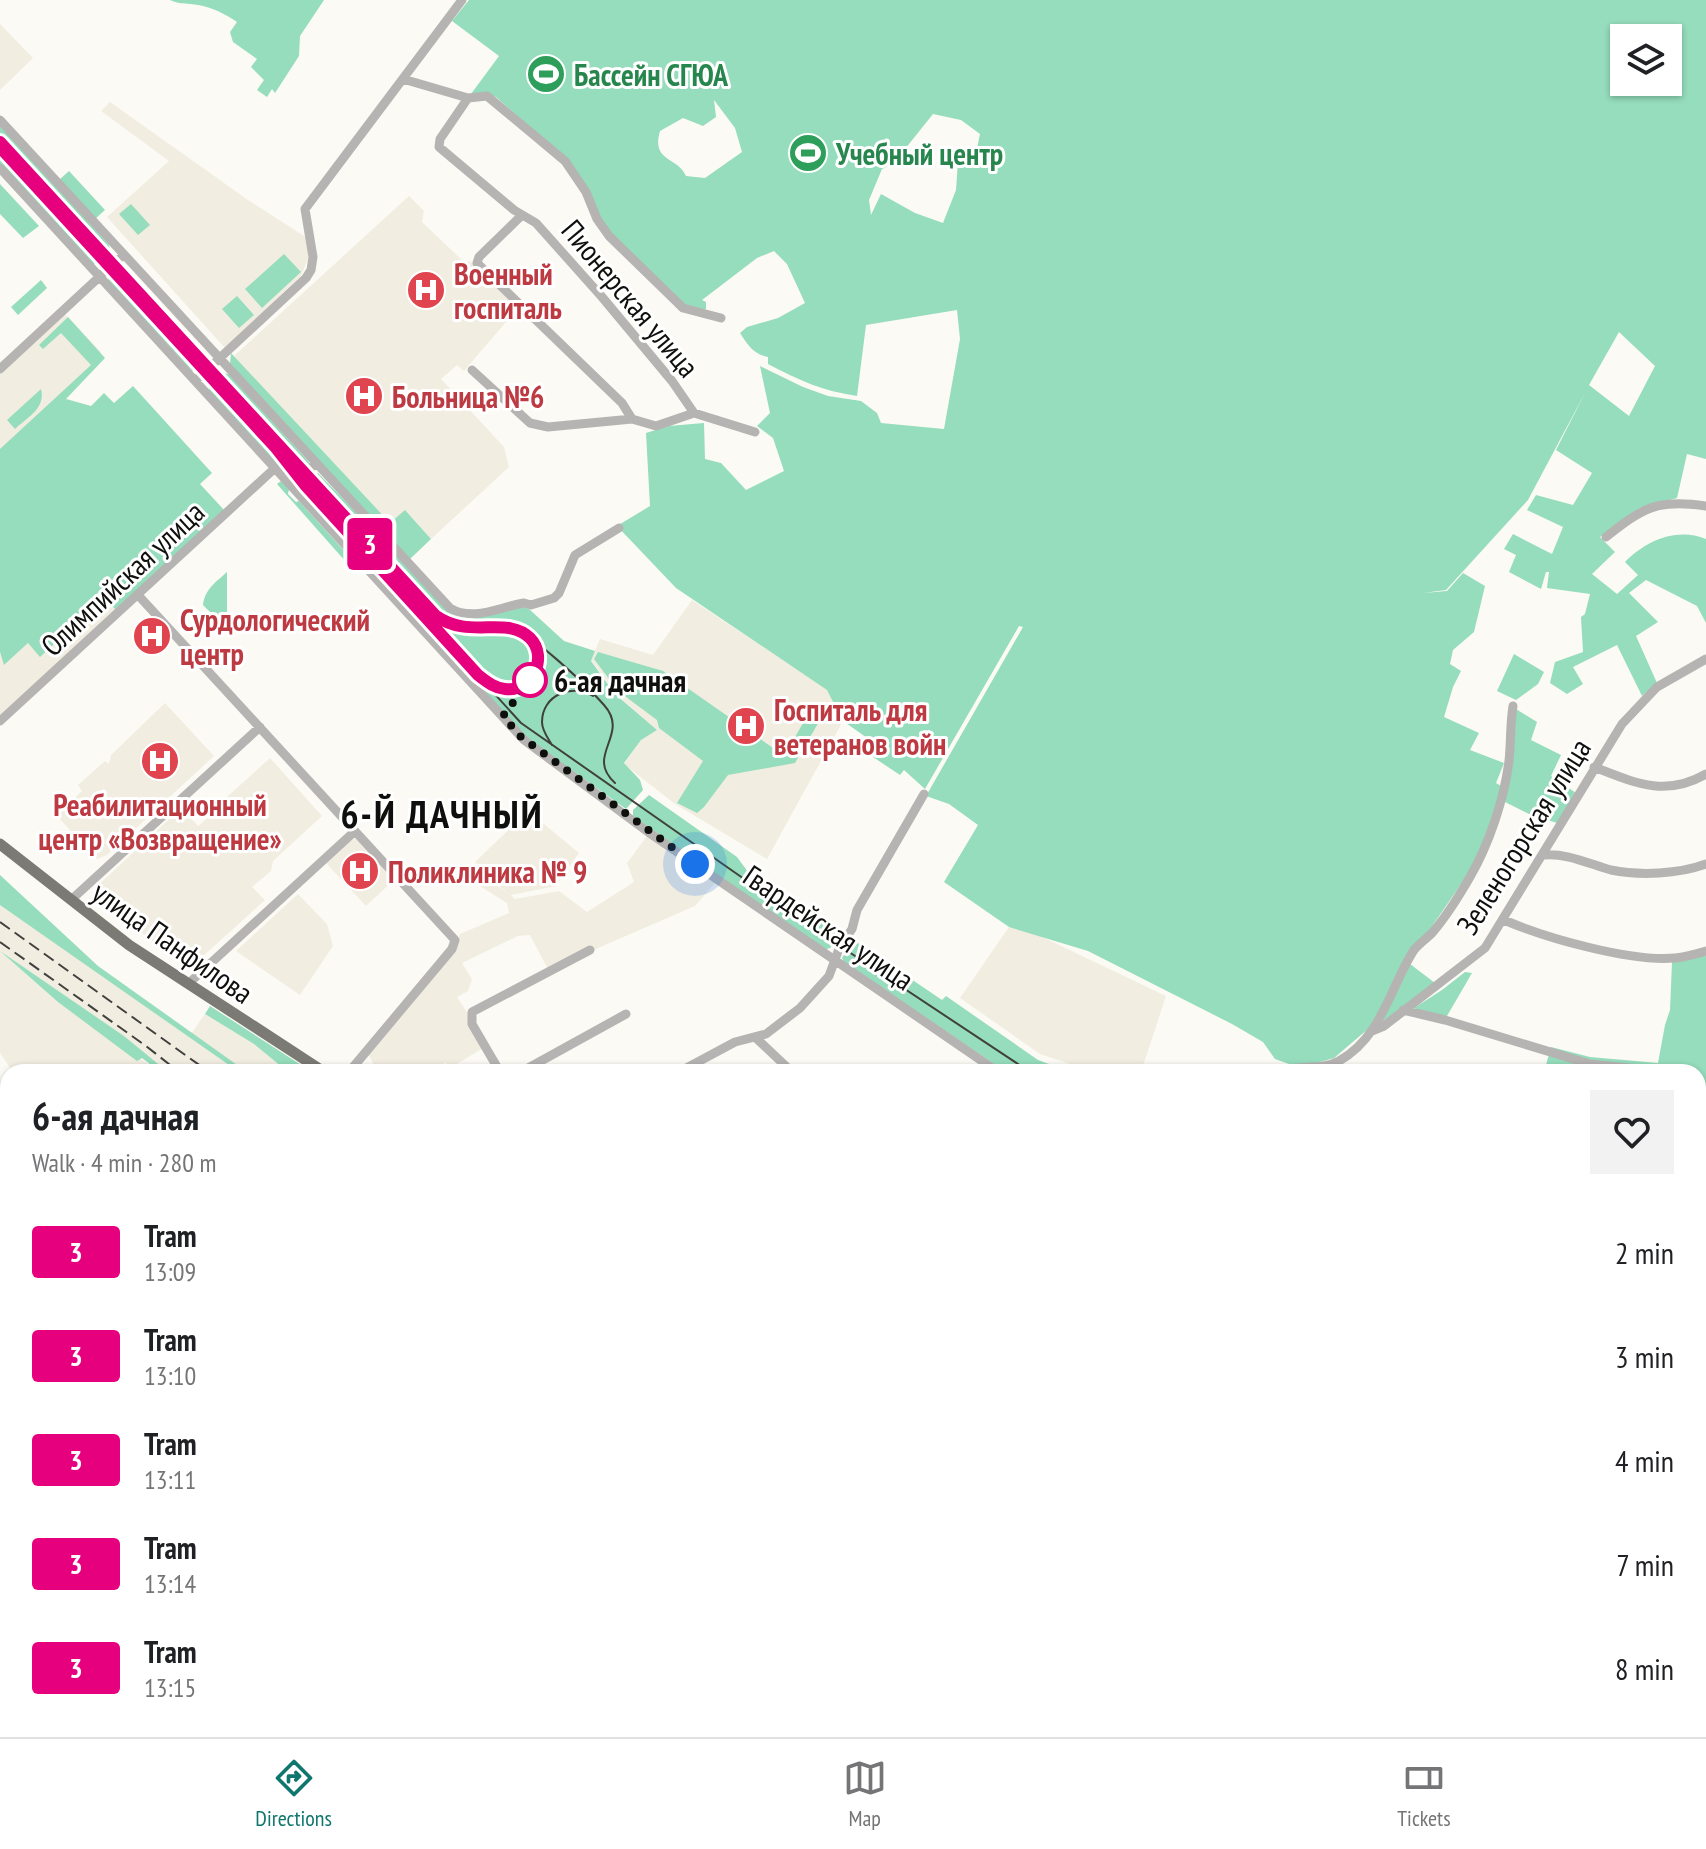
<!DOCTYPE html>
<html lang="en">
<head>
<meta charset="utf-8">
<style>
  :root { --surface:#fff; --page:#f2f2f2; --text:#202124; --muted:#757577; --line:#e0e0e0; --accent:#0f766e }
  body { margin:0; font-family:"PT Sans Narrow",sans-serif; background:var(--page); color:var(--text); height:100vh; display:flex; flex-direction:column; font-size:30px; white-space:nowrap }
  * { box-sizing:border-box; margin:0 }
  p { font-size:26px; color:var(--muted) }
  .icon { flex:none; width:44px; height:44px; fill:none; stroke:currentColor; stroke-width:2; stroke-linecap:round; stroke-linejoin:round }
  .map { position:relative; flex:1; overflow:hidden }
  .drawer { position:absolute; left:0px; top:1064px; width:1706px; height:674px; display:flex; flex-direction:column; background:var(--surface); border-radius:24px 24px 0 0; box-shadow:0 2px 6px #0004 }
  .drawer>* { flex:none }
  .badge { padding:0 16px; border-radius:6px; font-size:28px; line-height:52px }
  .fabs { position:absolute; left:1610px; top:24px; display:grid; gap:16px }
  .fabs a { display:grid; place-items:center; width:72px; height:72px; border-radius:0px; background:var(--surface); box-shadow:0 2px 6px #0004; font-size:40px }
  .you { position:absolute; width:40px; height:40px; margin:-20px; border:6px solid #fff; border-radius:50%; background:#1a73e8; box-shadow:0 0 0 12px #1a73e833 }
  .map>.badge { position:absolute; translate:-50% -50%; box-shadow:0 0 0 4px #fff }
  .round { display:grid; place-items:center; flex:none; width:84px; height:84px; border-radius:0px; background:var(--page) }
  .summary { display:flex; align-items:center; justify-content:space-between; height:136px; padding:0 32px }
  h1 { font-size:38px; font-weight:800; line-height:60px }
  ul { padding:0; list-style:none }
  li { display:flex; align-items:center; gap:24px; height:104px; padding:0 32px }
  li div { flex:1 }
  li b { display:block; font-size:30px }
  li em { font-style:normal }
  li .badge { min-width:88px; font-weight:700; text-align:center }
  .dock { display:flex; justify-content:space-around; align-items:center; height:112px; border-top:2px solid var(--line); background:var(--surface); font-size:22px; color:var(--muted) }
  .dock a { display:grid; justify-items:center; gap:4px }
  .dock .on { color:var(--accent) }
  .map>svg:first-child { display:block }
</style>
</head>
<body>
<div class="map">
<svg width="1706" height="1737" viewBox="0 0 1706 1737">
  <rect width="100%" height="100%" fill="#fcfaf4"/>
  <path fill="#f2ede1" d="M0,24L33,58L0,90Z
    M110,102L248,200L304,236L308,242V259L301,276L225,348L107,217L169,161L101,111Z
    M409,196L424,211L422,222L464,262L470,261L518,308L464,371L457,365L441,379L504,447L509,467L431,539L406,511L390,524L234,356Z
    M64,313L101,352L95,358L97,367L0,456V373Z
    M100,592L117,611L0,717V652L5,664L28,643L40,656L88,613L83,607Z
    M692,600L828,690L843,721L767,859L675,804L624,764L641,740L657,730L616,694L591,660L600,639L653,655Z
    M165,703L214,756L107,855L97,859L56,815L82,791L78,785L105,761L109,764L111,755Z
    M270,758L322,816L273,861L271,871L252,887L265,900L191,967L111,912L115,907L94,889L181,808L198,826L210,816L208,814Z
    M523,816L539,820L579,853L556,886L511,895L515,899L559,891L587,912L634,882L627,863L647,836L715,883L695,906L598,948L550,973L530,935L518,936L462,963L472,979L468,991L457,997L468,1014L483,1048L452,1067L444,1062L443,1072H378L368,1054L454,953L460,934L509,913L507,903L475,883L481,875L509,894L485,875L486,871L475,862Z
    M351,839H356L394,880L366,906L326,863Z
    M298,894L327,924L333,946L300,995L236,951Z
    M0,905L47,937L239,1072H168L124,1036L2,953L58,1002L160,1072H13L0,1053Z
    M1009,927L1036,934L1166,996L1141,1072H1094L1040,1054L960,998Z
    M205,1014L254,1044L288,1072H247L191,1034Z
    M8,1373V1585L0,1584V1381Z
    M1698,1705L1706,1707V1737H1588V1730H1698Z
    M127,1730H222L209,1737H115Z
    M270,1730H345L349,1737H274Z
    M449,1730H710L694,1737H455Z
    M738,1730H991L1017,1737H721Z"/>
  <path fill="#95ddbc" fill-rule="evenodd" d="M170,0H324L300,36L299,56L275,93L272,89L267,97L257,90L264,80L251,67L257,59L233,42L230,32L237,22C225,14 212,7 198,5C188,3 180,5 170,0Z
    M469,0H1706V459L1687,454L1677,498L1640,508L1600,537L1615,552L1592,574L1617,594L1638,575L1625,562C1646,541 1676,527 1706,539V623L1697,606L1646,580L1629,593L1658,622L1636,636L1657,683L1642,696L1617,645L1573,667L1583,684L1567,694L1550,683L1555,662L1583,652L1581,617L1585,614L1590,594L1547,588L1549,572H1546L1541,589L1509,572L1516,555L1504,549L1513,534L1552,554L1563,527L1527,510L1536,495L1573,505L1592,473L1556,450L1586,391L1528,500L1446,590L1423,593L1447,591L1463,573L1485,586L1474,632L1453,650L1450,664L1461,671L1453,687L1444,717L1479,733L1470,750L1504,763L1496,783L1501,786L1497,807L1472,868L1424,938L1368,1029L1334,1058L1313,1064L1292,1065L1275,1059L1263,1042L1232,1024L1088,951L1009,927L944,882L978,825L949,804L926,796L1023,627L1019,626L925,789L904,770L900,775L873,757L880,747L843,721L827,690L676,588L617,526L650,506L646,433L669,426L704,423L705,459L721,463L746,490L784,471L773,438L757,426L770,413L760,366L803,387L828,396L861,401L877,413L881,423L944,429L960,339L957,310L866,325L857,396C823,391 798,380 768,364V357C753,354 748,345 740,333L747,327L778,318L805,303L787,264L774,251L757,258L702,300L706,302V309L691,310L610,233L597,212L589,190L534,131L496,97L485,93L471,94L499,56L452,21ZM1624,38H1668V82H1624ZM714,100L735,128L742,152L705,178L686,176C677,156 651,162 660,131L683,118L703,126L716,117ZM933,114L961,120L980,134L974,163L958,161L956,190L943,223L915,213L881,194L871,215L869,200L882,169L893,164ZM1619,332L1655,366L1629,416L1589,385Z
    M0,123L109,245L110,251L103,263L92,264L0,164Z
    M69,171L105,210L95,219L59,180Z
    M0,184L39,226L23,238L0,214Z
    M131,204L150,225L138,235L119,214Z
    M284,254L301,272L262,308L245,289Z
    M117,266L203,360V365L192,371L108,281L111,271Z
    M41,280L47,288L18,315L11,307Z
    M237,296L254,315L239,328L222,309Z
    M68,317L105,358L66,399L91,406L104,393L114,403L133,386L212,473L200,484L225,511L117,611L99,592L84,607L88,613L40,657L28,643L4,665L0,652V449L91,365L61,333L43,349L39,345Z
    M231,353L390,523L405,510L431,539L410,559L230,364Z
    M216,371L231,375L309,462V466L294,476L285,474L209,391L208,379Z
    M41,389C46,408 28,417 15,429L7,420Z
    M318,473L457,616L470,619L524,607L529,609L564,641L595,651L591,661L615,694L657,730L641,740L624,763L640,780L643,790L626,809L528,739L301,491L304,480Z
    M281,481L289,489L288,494L296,502L299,501L358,566L354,571L277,484Z
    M227,572V618L221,623L203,605C205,589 216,582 227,572Z
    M598,652L663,671L776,750L783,744L790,746L807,716H814L820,720L795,763L728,775L704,807L697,813L677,803L703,761L659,728L657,720L618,691L594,659Z
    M1514,654L1544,672L1538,684L1516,700L1497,691Z
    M1516,709L1537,722L1531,740L1561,755L1551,776L1576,793L1557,823L1529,814L1503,801Z
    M649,795L737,857L748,872L836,932L837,940L830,948L824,950L633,816V810Z
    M0,875L98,966L247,1072H239L0,905Z
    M858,943L942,1000L946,996L1038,1060L1071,1072H1006L844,962L842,958L849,947Z
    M0,951L124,1036L168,1072H160L142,1058L137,1061L58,1002Z
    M1706,955V1157L1698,1162V1072H1544L1551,1047L1590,1057L1658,1063L1665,1025L1670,1010L1672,962Z
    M1410,964L1435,983L1381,1023Z
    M1465,972L1472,973L1447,1016L1416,1011L1414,1008L1442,990Z
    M210,1006L312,1072H288L254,1044L205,1014Z
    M1698,1576L1706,1579V1707L1698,1705Z
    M1043,1730H1548L1545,1737H1071Z"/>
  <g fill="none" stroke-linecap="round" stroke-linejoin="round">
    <path stroke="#b5b4b2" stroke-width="9" d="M403,79L468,98L487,96L565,161L586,192L597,219L609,236L683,308L721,318
      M468,98L440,139L439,147L514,210L536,223L602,297L672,381L694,413L755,432
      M0,120L450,608C473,622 499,607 524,603L531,605L554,598L559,593L575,555L619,528
      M0,168L524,740L648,832L998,1072
      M522,215L479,257L477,263L622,403L632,419
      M0,369L123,255
      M472,370L530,423L548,427L632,419L656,426L694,413
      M195,381L306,278L311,270L313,257L305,209L462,0
      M292,486L316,463
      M1606,537C1644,507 1657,499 1706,506
      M138,595L455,940L452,949L349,1072
      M0,721L275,468
      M1594,767C1633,782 1665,798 1706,774
      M1544,855C1567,853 1589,864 1611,870C1640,876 1679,874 1706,864
      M71,900L260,727
      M1504,920C1546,938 1630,962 1675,958C1685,957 1696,954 1706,951
      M188,984L355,831
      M1403,1010L1445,1020L1590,1064L1657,1071
      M1372,1031L1384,1026L1485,948L1622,724L1657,687L1706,659
      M756,1038L792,1072
      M500,1072L472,1024V1012L590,950
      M521,1072L626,1014
      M679,1072L735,1042L766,1034L800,1008L829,976L840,946L852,929L857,910L924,794
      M1280,1072C1298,1064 1321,1071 1339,1061C1382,1037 1390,987 1414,950C1419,944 1426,939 1432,933C1446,917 1459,896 1470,877C1489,844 1504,800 1509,761C1511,743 1510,724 1513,706
      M0,1165L8,1186
      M0,1375L8,1363
      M1006,1730L1032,1737
      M709,1737L726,1730"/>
    <path stroke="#7b7a75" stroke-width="11" d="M0,844L129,945L324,1072
      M1698,1290L1706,1291
      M1698,1352L1706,1524
      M1700,1570L1706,1555
      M1582,1737V1730"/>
    <path stroke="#40403d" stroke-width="2" d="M0,147L291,465L306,486L521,723L840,946L1030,1072
      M323,493L343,508L439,612L453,623
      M435,620C459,638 481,624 508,627C528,629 589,688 604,705C631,735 584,755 615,783
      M487,682C517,703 553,669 531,639
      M552,745C548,738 542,731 542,722C542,695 572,683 593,696
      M1698,1276L1706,1277"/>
    <path stroke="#40403d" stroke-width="2" stroke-dasharray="12 6" stroke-linecap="butt" d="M0,922L209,1072
      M0,942L146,1046L179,1072
      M0,1612H8
      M1698,1640L1706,1642"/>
  </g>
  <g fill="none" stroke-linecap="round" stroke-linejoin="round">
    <defs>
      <path id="line" d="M0,142L436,616C470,640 507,615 530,638C549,657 532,693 505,689C494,688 486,681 478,675L306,486L276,448L0,147"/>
    </defs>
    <use href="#line" stroke="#fff" stroke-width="18"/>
    <use href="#line" stroke="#e6007e" stroke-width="12"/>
    <path stroke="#0f0f0d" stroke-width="8" stroke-dasharray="0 14.4" d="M530,680L503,716L520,736L695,864"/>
  </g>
  <defs>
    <symbol id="stadium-disc" viewBox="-11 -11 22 22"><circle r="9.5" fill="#2e9e5b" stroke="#fff"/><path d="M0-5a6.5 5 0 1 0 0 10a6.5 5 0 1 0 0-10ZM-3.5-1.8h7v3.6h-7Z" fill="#fff"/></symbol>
    <symbol id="hospital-disc" viewBox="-11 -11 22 22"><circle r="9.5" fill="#e0444e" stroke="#fff"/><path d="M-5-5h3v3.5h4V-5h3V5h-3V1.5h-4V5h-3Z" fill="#fff"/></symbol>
  </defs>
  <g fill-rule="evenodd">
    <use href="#stadium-disc" x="524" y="52" width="44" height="44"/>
    <use href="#stadium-disc" x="786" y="131" width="44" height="44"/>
    <use href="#hospital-disc" x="404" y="268" width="44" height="44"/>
    <use href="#hospital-disc" x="342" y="374" width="44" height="44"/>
    <use href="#hospital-disc" x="130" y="614" width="44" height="44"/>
    <use href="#hospital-disc" x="724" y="704" width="44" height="44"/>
    <use href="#hospital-disc" x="138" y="739" width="44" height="44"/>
    <use href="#hospital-disc" x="338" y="849" width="44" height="44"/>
  </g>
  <circle fill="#fff" stroke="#e6007e" stroke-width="4" cx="530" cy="680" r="16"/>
  <g text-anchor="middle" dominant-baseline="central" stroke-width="6" stroke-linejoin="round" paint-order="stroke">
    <g font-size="30" font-weight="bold" fill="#27864d" stroke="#fff" text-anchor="start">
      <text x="574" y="74">Бассейн СГЮА</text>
      <text x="836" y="153">Учебный центр</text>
    </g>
    <g font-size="30" font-weight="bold" fill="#be3a42" stroke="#fff" text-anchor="start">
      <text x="454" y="273">Военный<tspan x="454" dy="34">госпиталь</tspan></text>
      <text x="392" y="396">Больница №6</text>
      <text x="180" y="619">Сурдологический<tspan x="180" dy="34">центр</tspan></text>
      <text x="774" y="709">Госпиталь для<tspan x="774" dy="34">ветеранов войн</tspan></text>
      <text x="160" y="804" text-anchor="middle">Реабилитационный<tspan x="160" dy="34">центр «Возвращение»</tspan></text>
      <text x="388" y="871">Поликлиника № 9</text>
    </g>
    <g font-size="30" fill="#0f0f0d" stroke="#fff">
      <text transform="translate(631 298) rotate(50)">Пионерская улица</text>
      <text transform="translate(122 578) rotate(-43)">Олимпийская улица</text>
      <text transform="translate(1523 836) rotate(-58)">Зеленогорская улица</text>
      <text transform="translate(829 927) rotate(34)">Гвардейская улица</text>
      <text transform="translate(173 942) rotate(35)">улица Панфилова</text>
    </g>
    <g font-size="30" font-weight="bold" fill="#0f0f0d" stroke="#fff" text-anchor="start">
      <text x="554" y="680">6-ая дачная</text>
    </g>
    <g font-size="38" font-weight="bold" letter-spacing="2" fill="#0f0f0d" stroke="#fff">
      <text x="442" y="813">6-Й ДАЧНЫЙ</text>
    </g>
  </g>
</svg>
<div class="fabs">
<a><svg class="icon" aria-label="layers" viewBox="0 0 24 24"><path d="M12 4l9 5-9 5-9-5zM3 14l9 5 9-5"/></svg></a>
</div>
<div class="you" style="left:695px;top:864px"></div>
<b class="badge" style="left:370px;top:544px;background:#e6007e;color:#fff">3</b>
<section class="drawer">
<div class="summary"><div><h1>6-ая дачная</h1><p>Walk · 4 min · 280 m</p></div><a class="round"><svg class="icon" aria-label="heart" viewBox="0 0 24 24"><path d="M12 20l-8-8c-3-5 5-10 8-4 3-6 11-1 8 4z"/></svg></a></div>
<ul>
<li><span class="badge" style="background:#e6007e;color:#fff">3</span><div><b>Tram</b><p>13:09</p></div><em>2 min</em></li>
<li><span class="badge" style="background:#e6007e;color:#fff">3</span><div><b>Tram</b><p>13:10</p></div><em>3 min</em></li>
<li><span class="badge" style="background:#e6007e;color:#fff">3</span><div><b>Tram</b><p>13:11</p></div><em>4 min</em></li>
<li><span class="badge" style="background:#e6007e;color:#fff">3</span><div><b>Tram</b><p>13:14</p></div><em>7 min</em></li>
<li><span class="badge" style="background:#e6007e;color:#fff">3</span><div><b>Tram</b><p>13:15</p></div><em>8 min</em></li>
</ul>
</section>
</div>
<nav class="dock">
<a class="on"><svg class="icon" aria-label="directions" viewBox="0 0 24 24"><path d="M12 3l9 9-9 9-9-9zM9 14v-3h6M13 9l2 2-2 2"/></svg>Directions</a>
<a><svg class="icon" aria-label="map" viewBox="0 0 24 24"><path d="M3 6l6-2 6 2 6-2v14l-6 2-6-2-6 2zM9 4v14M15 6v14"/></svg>Map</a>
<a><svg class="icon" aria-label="tickets" viewBox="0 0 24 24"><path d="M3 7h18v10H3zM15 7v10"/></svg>Tickets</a>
</nav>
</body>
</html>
